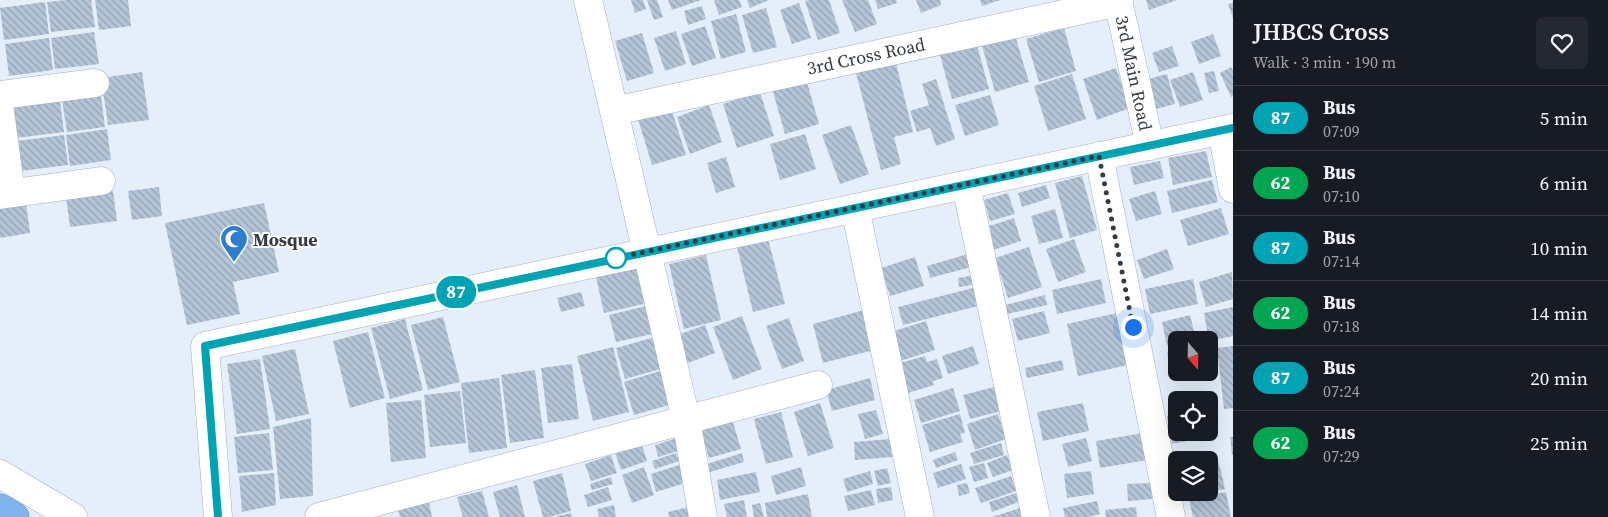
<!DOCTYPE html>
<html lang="en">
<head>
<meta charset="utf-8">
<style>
  :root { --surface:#171b24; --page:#242831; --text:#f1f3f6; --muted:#9ea1a6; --line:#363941 }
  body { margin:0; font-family:"Source Serif 4",serif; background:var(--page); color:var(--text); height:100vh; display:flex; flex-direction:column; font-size:19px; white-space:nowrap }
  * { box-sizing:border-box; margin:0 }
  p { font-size:16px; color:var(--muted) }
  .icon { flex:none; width:28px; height:28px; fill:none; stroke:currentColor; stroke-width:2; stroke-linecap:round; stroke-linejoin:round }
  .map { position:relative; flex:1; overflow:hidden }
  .sheet { display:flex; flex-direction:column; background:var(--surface); width:375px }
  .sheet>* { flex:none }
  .badge { padding:0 10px; border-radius:16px; font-size:18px; line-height:32px }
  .needle { width:32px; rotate:160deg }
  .buttons { position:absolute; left:1168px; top:331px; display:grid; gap:10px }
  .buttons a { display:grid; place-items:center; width:50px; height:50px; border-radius:8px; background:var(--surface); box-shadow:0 5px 20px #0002; font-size:25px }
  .you { position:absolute; width:25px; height:25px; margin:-12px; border:4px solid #fff; border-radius:50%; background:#1a73e8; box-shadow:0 0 0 8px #1a73e833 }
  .map>.badge { position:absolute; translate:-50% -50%; box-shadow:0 0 0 2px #fff }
  .round { display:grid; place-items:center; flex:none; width:52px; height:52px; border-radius:8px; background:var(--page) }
  .summary { display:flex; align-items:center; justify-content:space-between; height:85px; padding:0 20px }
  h1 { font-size:24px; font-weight:600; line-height:38px }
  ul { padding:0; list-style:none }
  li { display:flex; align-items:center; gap:15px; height:65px; padding:0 20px; border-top:1px solid var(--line) }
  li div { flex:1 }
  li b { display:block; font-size:19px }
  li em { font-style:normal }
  li .badge { min-width:55px; font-weight:700; text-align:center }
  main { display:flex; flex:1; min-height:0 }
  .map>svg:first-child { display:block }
</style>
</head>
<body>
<main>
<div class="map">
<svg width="1233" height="517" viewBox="0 0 1233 517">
  <defs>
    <pattern id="building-back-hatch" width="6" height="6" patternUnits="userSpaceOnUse" patternTransform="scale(1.25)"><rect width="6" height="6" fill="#b5c5d8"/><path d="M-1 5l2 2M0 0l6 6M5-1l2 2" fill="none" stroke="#94a1b1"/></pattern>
  </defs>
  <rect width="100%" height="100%" fill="#e5effb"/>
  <path fill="url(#building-back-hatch)" d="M66,0H91L95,27L51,32L47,2Z
    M95,0H128L131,26L99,30Z
    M631,0H643L646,9L635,13Z
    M647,0H657L663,17L654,20Z
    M668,0H701L672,10Z
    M714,0H739L742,7L719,15Z
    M747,0H769L750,8Z
    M810,0H829L840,33L818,40L805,1Z
    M842,0H868L877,24L855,32Z
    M875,0H896L897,3L878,9Z
    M916,0H940L941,5L921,13Z
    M980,0H1000L982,6Z
    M1146,0H1177L1149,10Z
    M45,2L49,34L4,40L0,8Z
    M799,3L811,38L792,44L780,10Z
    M1233,3V18L1228,4Z
    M702,6L706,19L688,25L684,11Z
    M766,8L777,47L753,53L742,15Z
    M736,14L746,52L721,59L711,21Z
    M705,26L716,58L692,66L681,34Z
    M1064,28L1076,71L1039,82L1026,39Z
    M676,31L686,64L665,71L654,38Z
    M94,32L99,64L55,69L51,38Z
    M1014,32L1029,82L995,92L981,42Z
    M642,33L654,73L627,81L615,41Z
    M1213,34L1221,56L1199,64L1191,42Z
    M49,38L53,70L9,76L5,44Z
    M975,38L989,89L952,99L938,48Z
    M1172,46L1179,66L1159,72L1152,53Z
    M894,55L913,132L894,137L901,164L881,170L854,65Z
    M1231,67L1233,71V96L1231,97L1220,73Z
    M1116,68L1130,108L1097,120L1083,79Z
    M1214,71L1219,91L1209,93L1204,73Z
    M142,72L149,120L108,125L101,78Z
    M1193,72L1203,100L1180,107L1170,80Z
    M1072,74L1086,119L1048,131L1034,86Z
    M1167,74L1175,104L1156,109L1148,79Z
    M805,75L819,124L785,134L771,85Z
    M936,79L955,139L936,146L930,128L917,132L910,111L929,105L922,84Z
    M760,92L774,136L737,148L723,104Z
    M101,95L105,127L67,132L62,100Z
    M990,95L999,125L965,136L955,105Z
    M60,101L64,132L16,138L12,107Z
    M709,105L722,142L690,154L677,117Z
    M671,108L686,155L652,165L638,119Z
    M851,125L869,174L840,184L822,135Z
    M107,129L111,160L70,166L66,135Z
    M805,134L816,169L780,180L770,144Z
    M64,135L68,165L21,171L17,141Z
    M1206,151L1212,177L1173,185L1168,158Z
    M726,157L735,187L716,193L707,163Z
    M1160,161L1164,178L1134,185L1130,167Z
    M1082,176L1097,230L1070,238L1055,183Z
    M1212,180L1218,202L1172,213L1167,191Z
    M1046,185L1050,198L1022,207L1018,193Z
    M159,187L162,216L132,220L128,191Z
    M113,191L117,221L70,227L66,197Z
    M1155,191L1162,214L1136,221L1129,199Z
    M1008,193L1015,214L990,221L984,200Z
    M26,202L30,233L0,238V205Z
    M264,203L279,272L233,282L240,314L187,325L165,223Z
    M1221,208L1229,234L1188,246L1180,220Z
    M1055,209L1063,238L1039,244L1031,216Z
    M1014,218L1021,241L990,251L983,228Z
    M767,235L785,304L753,312L736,243Z
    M1074,239L1086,272L1058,282L1046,249Z
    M1029,247L1042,287L1008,298L995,258Z
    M1167,249L1174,269L1144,279L1137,260Z
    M968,254L971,267L930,278L927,266Z
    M706,255L721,320L684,329L669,264Z
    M915,257L924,286L890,296L881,268Z
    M639,267L648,303L604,313L596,277Z
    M1232,272L1233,299L1206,307L1199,282Z
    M977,275L978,284L959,287L958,278Z
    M1101,279L1106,303L1057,314L1052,290Z
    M1193,279L1198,304L1150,314L1145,289Z
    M973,288L978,306L903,325L898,307Z
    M581,292L585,306L561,312L557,298Z
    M1045,295L1047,305L1007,314L1005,305Z
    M650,305L657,333L616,342L609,315Z
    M1233,307V336L1209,341L1204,313Z
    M864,310L874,350L823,363L813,324Z
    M1044,311L1050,333L1018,341L1012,319Z
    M1117,313L1128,365L1078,376L1067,324Z
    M1190,315L1196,339L1176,340V344L1167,346L1162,322Z
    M742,316L762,369L733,380L713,327Z
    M443,317L460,382L428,390L411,325Z
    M789,318L804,361L782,369L766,326Z
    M405,319L423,390L390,399L371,328Z
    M926,321L935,350L900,361L891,332Z
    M705,325L715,353L685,364L675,336Z
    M368,332L385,398L350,408L333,341Z
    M655,337L664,368L625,379L616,348Z
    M973,346L979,364L948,374L942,356Z
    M1233,346V408L1224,409L1217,348Z
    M613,347L629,412L593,421L577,356Z
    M295,349L309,414L276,421L262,356Z
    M1176,350V372L1197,373L1173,379L1167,353Z
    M925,356L927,362L937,359L943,378L933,381L934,385L908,393L900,363Z
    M260,359L270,429L237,434L227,364Z
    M1062,360L1064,370L1027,378L1025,368Z
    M572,364L579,419L548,423L541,368Z
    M535,370L544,438L510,443L501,375Z
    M660,371L669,405L634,415L624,382Z
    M499,378L507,448L469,453L461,383Z
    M870,378L875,400L832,411L826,390Z
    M998,386L1005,410L970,419L963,395Z
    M953,388L960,411L921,423L914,400Z
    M460,391L466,443L430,447L424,395Z
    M421,400L426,458L391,462L386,403Z
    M820,403L834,448L808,456L794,412Z
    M1083,403L1089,431L1043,441L1037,412Z
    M876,410L883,434L865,439L858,414Z
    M781,412L793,457L766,464L754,419Z
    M960,414L965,433L960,434L963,442L930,452L922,425Z
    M998,414L1006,439L975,450L967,424Z
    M1176,414V432H1206L1207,437L1172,444L1167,416Z
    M311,418L313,496L280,499L273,427Z
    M732,419L741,449L709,458L700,428Z
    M269,433L273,470L238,473L234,437Z
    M1143,433L1147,460L1100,468L1096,441Z
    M1230,437H1233V455H1232Z
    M677,438L681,450L658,457L655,445Z
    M1086,438L1092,461L1068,467L1062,444Z
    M890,439L892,457L855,460L854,442Z
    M641,442L647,461L621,470L614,450Z
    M1001,443L1004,455L974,464L970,453Z
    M955,452L958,460L936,468L933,460Z
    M676,453L679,461L655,469L652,461Z
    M742,453L744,462L710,472L707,464Z
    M611,455L617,473L591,481L585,464Z
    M1007,455L1013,470L993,477L987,463Z
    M984,463L988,478L974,482L969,467Z
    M1219,463L1225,489L1209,492V466Z
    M961,464L966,479L938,488L933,473Z
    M679,465L685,483L656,492L651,474Z
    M644,467L654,495L632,503L622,475Z
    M801,467L806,486L776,495L771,476Z
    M887,468L891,483L878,486L874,471Z
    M870,471L873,484L847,492L843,479Z
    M1091,471L1094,494L1067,498L1064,474Z
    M756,472L760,492L720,500L717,480Z
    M274,473L276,505L242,512L239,476Z
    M562,473L571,511L549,517H543L533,481Z
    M1011,476L1016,491L981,503L975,488Z
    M611,477L613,484L592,490L590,484Z
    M967,483L970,493L959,496L957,485Z
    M1151,483L1152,499L1128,501L1127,484Z
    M517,485L525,517H500L493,492Z
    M608,487L612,500L588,507L584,495Z
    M891,487L893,500L878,503L876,489Z
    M871,490L875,505L848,511L844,496Z
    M482,491L489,517H463L457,497Z
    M1226,492L1231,517H1193L1189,499Z
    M1016,493L1019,502L992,512L989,502Z
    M808,494L812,517H767L765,503Z
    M428,498L432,517H400L397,504Z
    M744,500L747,517H727L724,504Z
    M1097,501L1100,514L1089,517H1065L1063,508Z
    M760,503L764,517H754L752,505Z
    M614,505L616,517H599L597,509Z
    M689,507L690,517H669L668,512Z
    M1136,507L1137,517H1106L1105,510Z
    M1020,508L1023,517H992Z
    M571,513L572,517H557V516Z"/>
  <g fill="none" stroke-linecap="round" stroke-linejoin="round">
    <defs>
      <path id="minor" d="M588,0L686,419L703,517
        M1118,0L1150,146
        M0,95L95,83
        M0,111L11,193
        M614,111L1119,2
        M1222,130L1233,189
        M1099,156L1171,517
        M966,185L1036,517
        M0,195L101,181
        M855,208L920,517
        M0,474L73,517
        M218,517L205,346L1233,128
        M319,517L818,385"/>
      <path id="highway" d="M0,508L15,517"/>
    </defs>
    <use href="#minor" stroke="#a0b0c3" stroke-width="29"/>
    <use href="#highway" stroke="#678ab2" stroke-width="29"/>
    <use href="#minor" stroke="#fff" stroke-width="28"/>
    <use href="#highway" stroke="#82b5ee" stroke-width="28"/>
  </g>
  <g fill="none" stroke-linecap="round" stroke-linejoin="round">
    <defs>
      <path id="line" d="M218,517L205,346L1233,128"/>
    </defs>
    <use href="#line" stroke="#fff" stroke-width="11"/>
    <use href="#line" stroke="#00a3b4" stroke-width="8"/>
    <path stroke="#343b43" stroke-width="5" stroke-dasharray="0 9" d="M616,258L1099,156L1133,327"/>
  </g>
  <defs>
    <symbol id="mosque-pin" viewBox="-11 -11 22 30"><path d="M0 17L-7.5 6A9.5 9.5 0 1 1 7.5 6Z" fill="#2e7ecd" stroke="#fff"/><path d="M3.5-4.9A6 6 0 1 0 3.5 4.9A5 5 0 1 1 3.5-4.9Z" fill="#fff"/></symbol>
  </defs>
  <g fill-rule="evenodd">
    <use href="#mosque-pin" x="218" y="223" width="32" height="43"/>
  </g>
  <circle fill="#fff" stroke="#00a3b4" stroke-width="2.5" cx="616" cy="258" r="10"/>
  <g text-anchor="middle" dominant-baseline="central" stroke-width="4" stroke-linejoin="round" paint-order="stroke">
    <g font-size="18" fill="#343b43" stroke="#fff">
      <text transform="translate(866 56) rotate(-12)">3rd Cross Road</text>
      <text transform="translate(1134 73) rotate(78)">3rd Main Road</text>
    </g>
    <g font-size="18" font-weight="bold" fill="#343b43" stroke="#fff" text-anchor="start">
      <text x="253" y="239">Mosque</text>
    </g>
  </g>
</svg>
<div class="buttons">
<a><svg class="needle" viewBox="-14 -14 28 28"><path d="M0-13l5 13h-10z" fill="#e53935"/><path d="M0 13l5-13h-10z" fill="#9ea1a6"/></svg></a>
<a><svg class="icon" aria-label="locate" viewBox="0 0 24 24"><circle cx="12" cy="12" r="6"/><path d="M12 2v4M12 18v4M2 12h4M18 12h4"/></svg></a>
<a><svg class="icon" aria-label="layers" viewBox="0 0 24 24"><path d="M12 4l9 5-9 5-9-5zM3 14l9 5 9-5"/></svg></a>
</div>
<div class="you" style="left:1133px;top:327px"></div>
<b class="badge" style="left:456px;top:292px;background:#00a3b4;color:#fff">87</b>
</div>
<section class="sheet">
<div class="summary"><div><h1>JHBCS Cross</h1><p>Walk · 3 min · 190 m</p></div><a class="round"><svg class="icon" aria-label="heart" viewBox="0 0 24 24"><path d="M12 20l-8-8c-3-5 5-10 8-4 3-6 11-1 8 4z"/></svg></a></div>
<ul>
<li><span class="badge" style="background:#00a3b4;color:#fff">87</span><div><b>Bus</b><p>07:09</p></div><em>5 min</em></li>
<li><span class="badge" style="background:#00a651;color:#fff">62</span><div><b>Bus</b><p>07:10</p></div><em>6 min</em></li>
<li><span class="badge" style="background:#00a3b4;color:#fff">87</span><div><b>Bus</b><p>07:14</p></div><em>10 min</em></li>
<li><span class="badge" style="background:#00a651;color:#fff">62</span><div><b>Bus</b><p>07:18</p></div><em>14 min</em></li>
<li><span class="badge" style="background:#00a3b4;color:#fff">87</span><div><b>Bus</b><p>07:24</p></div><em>20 min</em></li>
<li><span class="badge" style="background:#00a651;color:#fff">62</span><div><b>Bus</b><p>07:29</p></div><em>25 min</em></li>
</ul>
</section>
</main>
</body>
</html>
